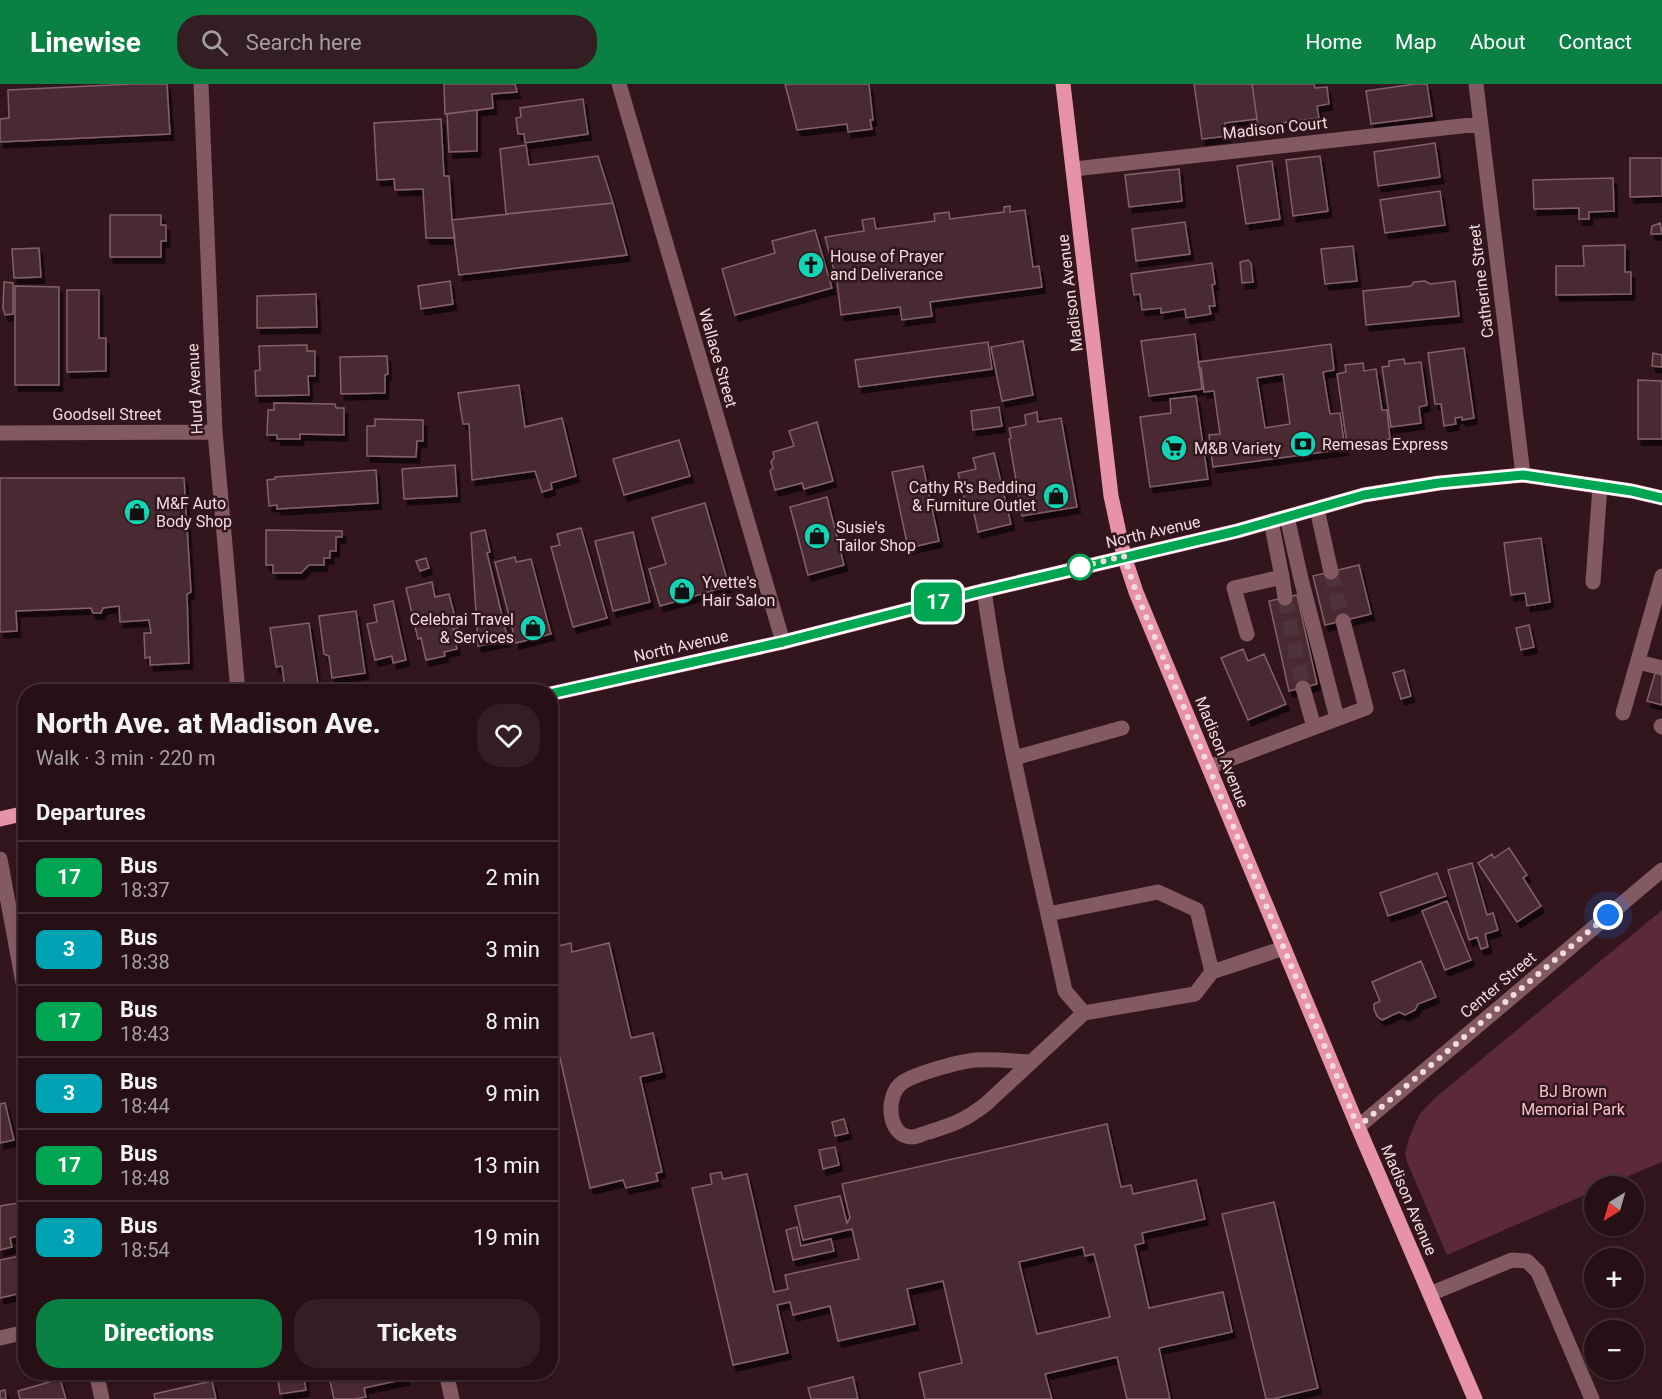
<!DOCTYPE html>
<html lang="en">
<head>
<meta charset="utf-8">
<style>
  :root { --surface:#261016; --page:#321e23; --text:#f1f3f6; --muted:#a49da1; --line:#423035; --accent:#0b8043 }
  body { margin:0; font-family:Roboto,sans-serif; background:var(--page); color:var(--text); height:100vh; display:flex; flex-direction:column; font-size:22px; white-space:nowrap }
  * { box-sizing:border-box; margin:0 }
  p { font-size:20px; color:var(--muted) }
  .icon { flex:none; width:33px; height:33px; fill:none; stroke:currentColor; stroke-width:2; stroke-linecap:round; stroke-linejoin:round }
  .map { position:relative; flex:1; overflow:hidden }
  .side { position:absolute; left:18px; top:600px; width:540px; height:696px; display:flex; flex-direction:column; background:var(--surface); border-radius:24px; box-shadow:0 2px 4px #0004,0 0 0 2px var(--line) }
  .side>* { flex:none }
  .badge { padding:0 12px; border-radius:9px; font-size:21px; line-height:39px }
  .needle { width:39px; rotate:217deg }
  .controls { position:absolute; left:1584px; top:1092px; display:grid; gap:12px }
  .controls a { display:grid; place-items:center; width:60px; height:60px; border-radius:50%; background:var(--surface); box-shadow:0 2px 4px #0004,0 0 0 2px var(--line); font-size:30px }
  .you { position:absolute; width:30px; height:30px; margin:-15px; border:4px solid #fff; border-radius:50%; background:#1a73e8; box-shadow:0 0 0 9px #1a73e833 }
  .map>.badge { position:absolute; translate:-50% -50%; box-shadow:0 0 0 3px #fff }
  h2 { padding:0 18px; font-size:22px; line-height:54px }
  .round { display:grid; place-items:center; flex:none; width:63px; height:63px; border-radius:24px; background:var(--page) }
  .summary { display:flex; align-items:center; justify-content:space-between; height:102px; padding:0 18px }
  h1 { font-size:28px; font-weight:800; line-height:45px }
  .action { display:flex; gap:12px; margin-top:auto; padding:12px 18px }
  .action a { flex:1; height:69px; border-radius:24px; background:var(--accent); color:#fff; font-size:24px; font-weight:800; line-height:69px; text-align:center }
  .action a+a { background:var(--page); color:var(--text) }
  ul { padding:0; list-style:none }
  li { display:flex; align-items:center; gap:18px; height:72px; padding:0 18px; border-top:2px solid var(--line) }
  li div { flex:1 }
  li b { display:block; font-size:22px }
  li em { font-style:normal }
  li .badge { min-width:66px; font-weight:700; text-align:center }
  header { display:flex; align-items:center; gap:36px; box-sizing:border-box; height:84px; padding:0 30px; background:var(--accent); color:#fff }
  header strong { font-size:28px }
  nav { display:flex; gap:33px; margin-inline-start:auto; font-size:21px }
  .search { width:420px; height:54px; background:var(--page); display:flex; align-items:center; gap:15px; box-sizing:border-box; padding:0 21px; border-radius:24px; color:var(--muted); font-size:22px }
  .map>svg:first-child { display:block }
</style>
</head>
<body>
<header>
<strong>Linewise</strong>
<div class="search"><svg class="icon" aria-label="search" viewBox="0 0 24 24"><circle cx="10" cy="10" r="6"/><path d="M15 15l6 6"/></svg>Search here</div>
<nav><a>Home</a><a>Map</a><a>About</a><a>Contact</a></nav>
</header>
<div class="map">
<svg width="1662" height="1315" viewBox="0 0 1662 1315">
  <defs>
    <filter id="shadow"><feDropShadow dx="3.5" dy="6" stdDeviation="0" flood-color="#0009"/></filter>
  </defs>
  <rect width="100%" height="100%" fill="#32151d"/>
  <path fill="#5c2938" d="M1662,826V1078L1605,1102H1594V1107L1447,1171L1407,1078L1405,1070L1409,1054L1419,1031L1436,1013Z"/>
  <path fill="#4a2a33" stroke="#846068" stroke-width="1.5" fill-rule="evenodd" filter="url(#shadow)" d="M132,0H167L170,50L0,58V35L9,34L8,6Z
    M444,0H515L517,8L492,10L493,24L445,30Z
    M785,0H869L873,36H870L872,45L848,48L847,40L797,46Z
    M1194,0H1252L1257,35L1225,39L1227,52L1202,55Z
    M1252,0H1314L1315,4L1327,3L1329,20L1317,22L1319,34L1258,42Z
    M1415,0H1427L1432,32L1371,40L1366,7Z
    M583,15L588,50L525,59L524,50H518L516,34L521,33L520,24Z
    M477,26V67L449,68L447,30Z
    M441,35L444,92H449L452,136L455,154H426L423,105L395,106L394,95L377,96L374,39Z
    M1435,59L1440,93L1378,102L1374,68Z
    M526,61L529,81L598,72L613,119L506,130L500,65Z
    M1320,72L1328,127L1293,132L1286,76Z
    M1630,74H1662V112L1630,113Z
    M1272,77L1280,135L1246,140L1237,82Z
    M1179,85L1182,117L1129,123L1125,91Z
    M1613,94L1614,127L1589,128V135H1579V124L1534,125L1533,96Z
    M1440,107L1445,141L1385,149L1380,116Z
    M613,119L627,171L459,191L452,136Z
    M1010,122V128L1025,126L1033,183L1039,182L1042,203L930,218L932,232L902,236L900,223L841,231L837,197L825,153L864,147L862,136L874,134L876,145L935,137L934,130L949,128L950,135L1004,128V123Z
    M110,131H161V141H166V157H161V173H110Z
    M1185,138L1190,170L1136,177L1132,145Z
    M1660,139L1662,150H1651L1652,142Z
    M815,146L832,204L735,231L722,185L775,169L772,157Z
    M1625,161V188H1631V210L1556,211V182H1584L1583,162Z
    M1353,162L1357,197L1325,200L1321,165Z
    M39,164L41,193L14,194L12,165Z
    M1248,176L1251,179L1253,198L1242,199L1240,178Z
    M1212,179L1215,200L1212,201L1215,222H1209L1211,230L1186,234L1185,225L1161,229V224L1142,226L1140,210L1134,211L1131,190Z
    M450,197L453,220L421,225L418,202Z
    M1425,197L1430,200L1455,197L1459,232L1366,241L1363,207L1411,202L1414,198Z
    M4,198L13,199V230L5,231L3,224Z
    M15,202L59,203V301H15Z
    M67,206H99V254H106V287L67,288Z
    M316,210L317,243L257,244V212Z
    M1195,250L1202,305L1149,312L1141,257Z
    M1023,257L1033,311L1002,317L991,263Z
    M988,258L992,285L859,303L855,276Z
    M1331,260L1334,286L1323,288L1330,330L1340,329L1345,365L1213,383L1209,351L1220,350L1214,307L1204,308L1201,284H1199L1198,278ZM1283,290L1290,340L1265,344L1257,294Z
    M307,261V267H315V292H308L309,311L256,312L255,287L260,286L259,262Z
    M1464,264L1474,334L1462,336V333L1455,334L1456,340L1444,342L1441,320H1435L1428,269Z
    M1653,269L1662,271V283L1652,282Z
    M387,272L388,290L385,291V309L341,310L340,273Z
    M1404,275L1405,280L1421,278L1427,321L1419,323L1421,339L1391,343L1382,283L1389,282V277Z
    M1363,279L1364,287L1376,285L1382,326H1387L1390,355L1347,360L1337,290L1346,288L1345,281Z
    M1638,296L1662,297V355H1638Z
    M519,301L525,343L562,334L576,392L551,399L552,405L542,408L535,387L472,396L469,340H463L458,309Z
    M1196,312L1208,395L1150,403L1140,333L1171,329L1170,315Z
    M274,319L335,320L336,324H344V351L300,350V355H277V351H267L268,326H274Z
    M999,323L1002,342L973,346L971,327Z
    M1037,328L1038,338L1061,334L1077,423L1022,432L1009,355L1011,354L1009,344L1026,341L1025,331Z
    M375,335L423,336V357H417L416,373L367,372V342H375Z
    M817,338L833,397L804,405L802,399L775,406L770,387L773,384L771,378L774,374L773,368L794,362L789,347Z
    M679,356L690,392L624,411L613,375Z
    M994,369L1011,440L978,448L972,420L966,421L958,389L976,385L973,374Z
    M455,381L457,412L404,415L402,385Z
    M923,382L939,457L908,464L892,388Z
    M376,386L378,419L277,425V421L269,422L267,396L275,395V393Z
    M0,394H184L191,508L187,510L189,579L150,581V573L145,574L144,549H151L149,536L120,538L119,522L103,524L101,529H93L91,524L16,527L17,547L0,548Z
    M827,413L844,481L808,491L790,423Z
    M705,419L729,502L660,522L649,485L666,480L652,434Z
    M581,444L607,534L573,543L551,463L560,461L557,450Z
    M266,446L342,447V453H336V467H330V474H324V481H309L301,489H273V481H266Z
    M485,446L490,468L487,469L508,556L478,562L471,449Z
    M633,448L650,518L613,527L595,457Z
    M1541,454L1550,518L1527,522L1525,509L1511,511L1504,459Z
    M515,473L516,478L531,475L551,550L516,559L495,478Z
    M426,474L429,484L420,487L416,477Z
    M1359,481L1371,530L1325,541L1313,492Z
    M432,498L435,513L449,510L458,545H453L457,565L444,568L445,572L426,576L421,554L418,555L406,504Z
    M1297,511L1317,600L1289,607L1269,517Z
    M393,517L406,576L393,579L392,572L375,576L367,540L377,538L374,521Z
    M356,527L365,589L332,594L329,572L324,570L319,532Z
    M309,539L318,600L285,605L282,582L276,583L270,544Z
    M1529,541L1534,563L1521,566L1516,544Z
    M1243,565L1248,577L1264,570L1286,620L1248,636L1221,574Z
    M1404,586L1411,612L1401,615L1393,589Z
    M1656,586L1662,588V621L1647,617Z
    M1509,764L1527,791L1523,794L1541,822L1517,838L1478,779L1492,770L1494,774Z
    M1472,779L1487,831L1493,829L1498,846L1485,850L1488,863L1481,865L1477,853L1469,856L1448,786Z
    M1437,789L1446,812L1388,832L1380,809Z
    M1447,817L1471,876L1445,886L1422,827Z
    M571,859L572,868L609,859L631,954L653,949L662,988L640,993L662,1088L656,1089L658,1097L626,1104L623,1096L590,1104L550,931V864Z
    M1421,877L1436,913L1418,920L1415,926L1405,931L1399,928L1382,936L1377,932L1374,925V920L1380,917L1372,898Z
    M5,1019L14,1056L0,1059V1020Z
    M844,1035L848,1049L835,1052L832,1038Z
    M1107,1040L1121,1103L1131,1101L1133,1110L1196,1096L1205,1135L1142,1149L1144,1159L1135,1161L1149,1224L1223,1208L1232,1248L1159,1264L1170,1315H1127L1117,1273L1045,1290L1052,1315H925L919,1289L962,1279L943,1197L907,1205L915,1240L838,1257L830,1222L793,1231L790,1218L777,1221L788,1269L733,1281L692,1104L712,1100L710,1090L721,1088L723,1095L747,1090L774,1208L788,1205L785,1191L859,1175L852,1145L803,1156L795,1122L840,1112L847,1139L850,1134L842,1100ZM1083,1163L1085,1172L1094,1170L1110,1233L1037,1250L1019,1178Z
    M835,1063L839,1081L823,1085L819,1066Z
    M1274,1118L1318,1304L1273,1315H1266L1222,1130Z
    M18,1119L24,1150L10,1154L12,1163L0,1166V1122Z
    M797,1143L801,1162L831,1155L834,1167L793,1176L786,1146Z
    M25,1171L26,1208L0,1214V1176Z
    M277,1288H303L306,1306L280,1310Z
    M328,1288H405L406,1295L364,1304L366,1313L355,1315H334Z
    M853,1293L858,1315H811L808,1304Z
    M60,1295L66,1315H20L18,1307Z
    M212,1297L216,1315H155L154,1310Z
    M5,1306L6,1315H0V1307Z"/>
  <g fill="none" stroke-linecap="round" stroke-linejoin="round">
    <path stroke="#4e333a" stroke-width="15" stroke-dasharray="15 8" stroke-linecap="butt" d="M1331,488L1343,537
      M1285,514L1303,604"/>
    <path stroke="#835963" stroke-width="15" d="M201,0L215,348L238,608
      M619,0L783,558
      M1476,0L1523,391
      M1074,85L1480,40
      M0,349L215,348
      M1317,425L1331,488
      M1287,433L1301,495L1337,634
      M1282,493L1285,514
      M1593,498L1600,402
      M984,506C1003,641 1036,774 1065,907L1084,929L1195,910L1212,888L1284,864
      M1247,550L1234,504L1282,493L1271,437
      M1638,578L1662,584
      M1303,604L1314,643
      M1623,629L1662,492
      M1661,642L1662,643
      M1014,674L1122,644
      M1209,683L1366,624L1343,537
      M0,775L26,915
      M1048,830L1158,808L1197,826L1212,888
      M1031,978C1013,977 994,975 976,976C961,977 913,990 902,999C885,1011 887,1053 912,1053C917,1053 924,1049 929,1048C955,1040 965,1036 986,1020L1084,929
      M1358,1043L1662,786
      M1430,1210L1512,1176L1527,1177L1538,1188L1592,1315
      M0,1254L26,1248
      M96,1288L102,1315
      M446,1288L452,1315"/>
    <path stroke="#e792a8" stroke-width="15" d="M1063,0L1111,412L1124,472L1136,508L1358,1043L1475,1315
      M550,610L783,558L978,508L1237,447L1364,411L1439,399L1523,391L1632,407L1662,414
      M0,735L26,729"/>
  </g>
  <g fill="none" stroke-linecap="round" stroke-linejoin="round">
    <defs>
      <path id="line" d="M550,610L783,558L978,508L1237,447L1364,411L1439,399L1523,391L1632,407L1662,414"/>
    </defs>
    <use href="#line" stroke="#fff" stroke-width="14"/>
    <use href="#line" stroke="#00a651" stroke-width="9"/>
    <path stroke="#f0dbdf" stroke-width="6" stroke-dasharray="0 10.8" d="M1080,483L1076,484L1124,472L1136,508L1358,1043L1608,831"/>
  </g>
  <defs>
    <symbol id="church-disc" viewBox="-11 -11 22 22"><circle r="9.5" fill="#11d5b4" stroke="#32151d"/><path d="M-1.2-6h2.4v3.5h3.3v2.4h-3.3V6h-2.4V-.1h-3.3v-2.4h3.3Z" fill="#111"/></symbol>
    <symbol id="bank-disc" viewBox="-11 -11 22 22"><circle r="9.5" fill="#11d5b4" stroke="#32151d"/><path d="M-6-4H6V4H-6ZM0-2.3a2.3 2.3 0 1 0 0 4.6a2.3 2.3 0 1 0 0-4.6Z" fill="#111"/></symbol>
    <symbol id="supermarket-disc" viewBox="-11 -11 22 22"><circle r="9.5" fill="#11d5b4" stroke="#32151d"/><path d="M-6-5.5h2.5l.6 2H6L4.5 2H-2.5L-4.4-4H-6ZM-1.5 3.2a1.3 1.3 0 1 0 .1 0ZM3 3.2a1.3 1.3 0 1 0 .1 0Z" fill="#111"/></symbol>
    <symbol id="shop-disc" viewBox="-11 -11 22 22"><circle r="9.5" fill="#11d5b4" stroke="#32151d"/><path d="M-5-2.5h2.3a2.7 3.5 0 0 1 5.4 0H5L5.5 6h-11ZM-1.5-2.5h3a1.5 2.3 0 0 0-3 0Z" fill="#111"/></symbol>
  </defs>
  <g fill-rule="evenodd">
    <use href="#church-disc" x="796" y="166" width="30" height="30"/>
    <use href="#bank-disc" x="1288" y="345" width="30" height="30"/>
    <use href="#supermarket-disc" x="1159" y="349" width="30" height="30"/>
    <use href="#shop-disc" x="1041" y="397" width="30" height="30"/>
    <use href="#shop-disc" x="122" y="413" width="30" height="30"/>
    <use href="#shop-disc" x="802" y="437" width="30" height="30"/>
    <use href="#shop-disc" x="667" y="492" width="30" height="30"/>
    <use href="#shop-disc" x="518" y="529" width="30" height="30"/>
  </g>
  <circle fill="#fff" stroke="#00a651" stroke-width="3" cx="1080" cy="483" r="12"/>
  <g text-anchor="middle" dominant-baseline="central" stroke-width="5" stroke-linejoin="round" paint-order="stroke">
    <g font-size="16" fill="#f0dbdf" stroke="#32151d">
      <text transform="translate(1275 44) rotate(-6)">Madison Court</text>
      <text transform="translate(1481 197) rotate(-97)">Catherine Street</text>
      <text transform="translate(1070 209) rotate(-97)">Madison Avenue</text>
      <text transform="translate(718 274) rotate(74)">Wallace Street</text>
      <text transform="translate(195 305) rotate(-93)">Hurd Avenue</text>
      <text x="107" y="330">Goodsell Street</text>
      <text transform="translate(1153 448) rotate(-13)">North Avenue</text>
      <text transform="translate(681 562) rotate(-13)">North Avenue</text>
      <text transform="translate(1222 668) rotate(68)">Madison Avenue</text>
      <text transform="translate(1498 901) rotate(-40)">Center Street</text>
      <text transform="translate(1409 1116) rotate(67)">Madison Avenue</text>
    </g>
    <g font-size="16" fill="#f0dbdf" stroke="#32151d" text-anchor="start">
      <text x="830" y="172">House of Prayer<tspan x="830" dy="18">and Deliverance</tspan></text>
      <text x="1322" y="360">Remesas Express</text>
      <text x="1194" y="364">M&amp;B Variety</text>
      <text x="1036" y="403" text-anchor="end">Cathy R's Bedding<tspan x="1036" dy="18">&amp; Furniture Outlet</tspan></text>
      <text x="156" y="419">M&amp;F Auto<tspan x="156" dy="18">Body Shop</tspan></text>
      <text x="836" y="443">Susie's<tspan x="836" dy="18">Tailor Shop</tspan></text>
      <text x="702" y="498">Yvette's<tspan x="702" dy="18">Hair Salon</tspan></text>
      <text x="514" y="535" text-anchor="end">Celebrai Travel<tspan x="514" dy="18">&amp; Services</tspan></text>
    </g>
    <g font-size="16" fill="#f6c1cd" stroke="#32151d">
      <text x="1573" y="1007">BJ Brown<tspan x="1573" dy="18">Memorial Park</tspan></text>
    </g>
  </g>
</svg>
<div class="controls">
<a><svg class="needle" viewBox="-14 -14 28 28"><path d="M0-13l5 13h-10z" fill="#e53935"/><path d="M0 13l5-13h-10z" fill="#a49da1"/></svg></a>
<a>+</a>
<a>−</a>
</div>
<div class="you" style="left:1608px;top:831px"></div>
<b class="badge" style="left:938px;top:518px;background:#00a651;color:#fff">17</b>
<section class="side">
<div class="summary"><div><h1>North Ave. at Madison Ave.</h1><p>Walk · 3 min · 220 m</p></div><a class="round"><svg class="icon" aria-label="heart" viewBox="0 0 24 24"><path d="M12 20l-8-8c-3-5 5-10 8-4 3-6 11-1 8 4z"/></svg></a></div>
<h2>Departures</h2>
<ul>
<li><span class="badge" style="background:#00a651;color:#fff">17</span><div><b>Bus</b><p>18:37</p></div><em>2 min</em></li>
<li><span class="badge" style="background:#00a3b4;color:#fff">3</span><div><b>Bus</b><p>18:38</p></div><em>3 min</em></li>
<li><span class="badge" style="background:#00a651;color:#fff">17</span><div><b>Bus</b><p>18:43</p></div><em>8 min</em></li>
<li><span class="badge" style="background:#00a3b4;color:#fff">3</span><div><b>Bus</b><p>18:44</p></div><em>9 min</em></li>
<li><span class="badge" style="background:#00a651;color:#fff">17</span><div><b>Bus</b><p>18:48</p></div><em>13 min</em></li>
<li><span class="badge" style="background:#00a3b4;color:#fff">3</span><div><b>Bus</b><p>18:54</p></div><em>19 min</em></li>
</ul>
<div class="action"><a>Directions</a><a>Tickets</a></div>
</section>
</div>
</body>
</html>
